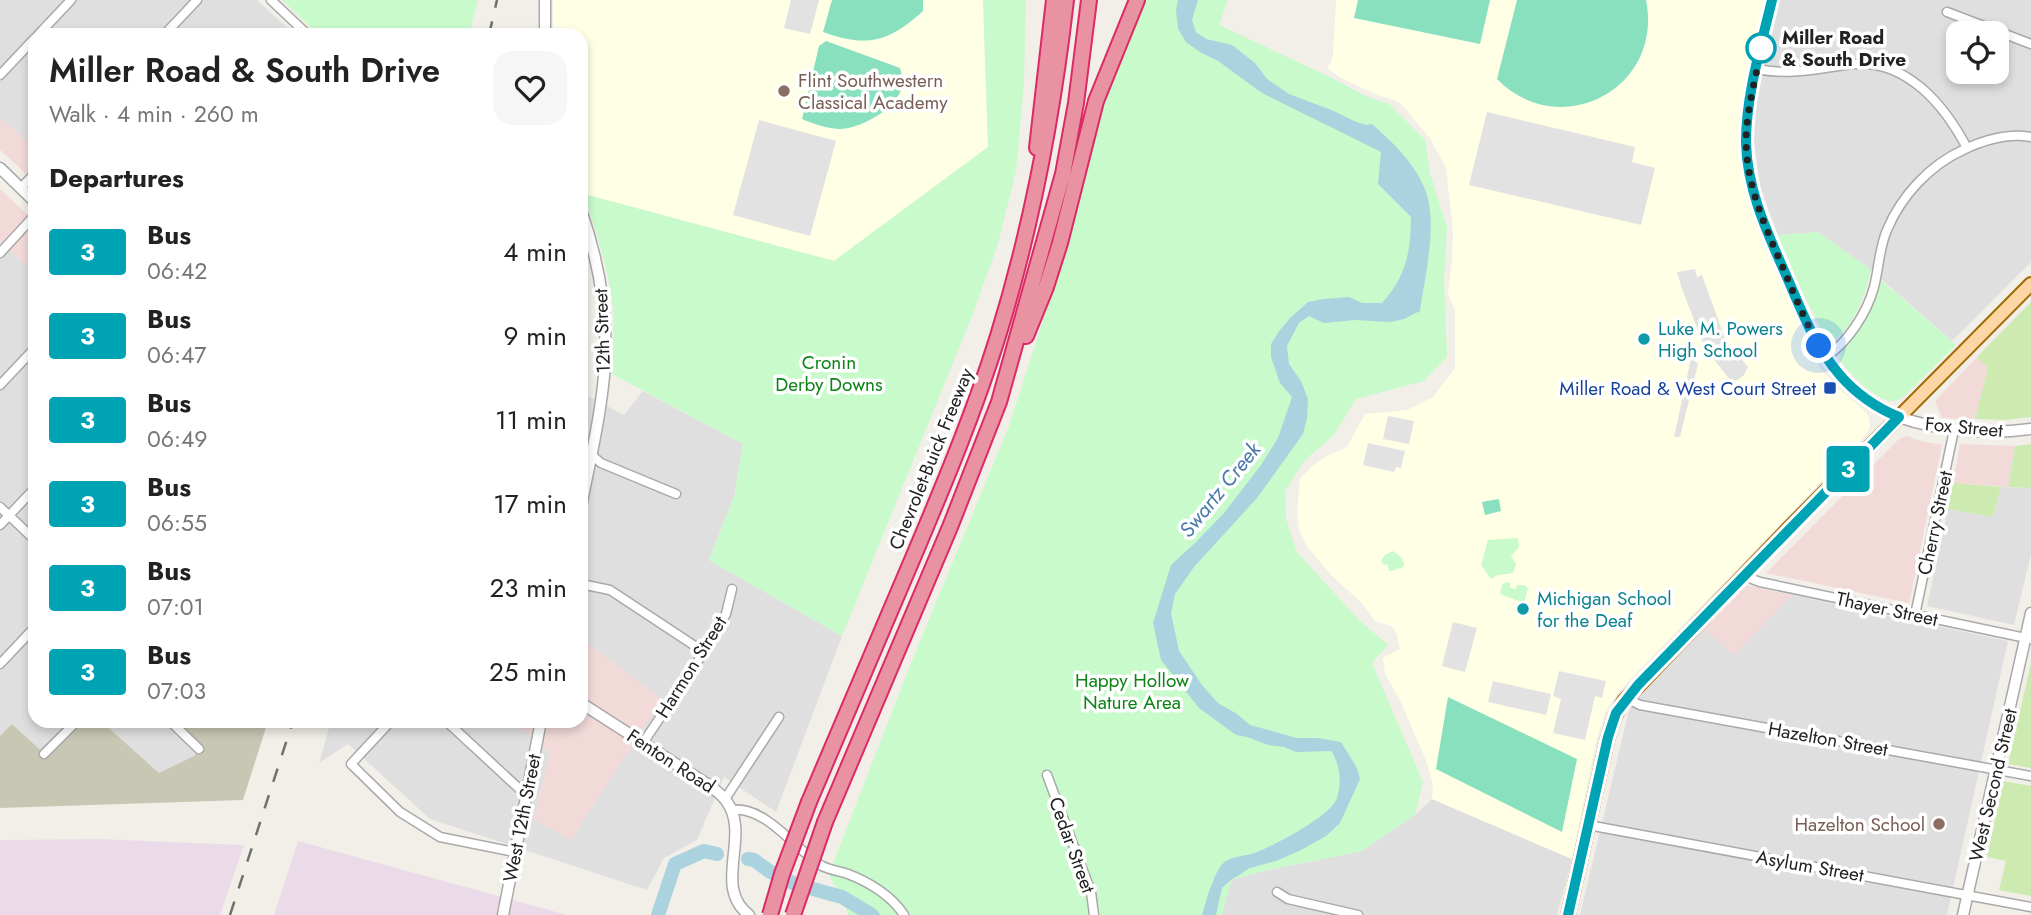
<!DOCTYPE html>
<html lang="en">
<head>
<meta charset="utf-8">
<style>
  :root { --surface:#fff; --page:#f6f6f6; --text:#222; --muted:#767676 }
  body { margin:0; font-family:Jost,sans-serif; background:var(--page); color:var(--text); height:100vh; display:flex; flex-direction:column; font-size:26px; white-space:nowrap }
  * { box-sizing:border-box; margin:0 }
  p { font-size:23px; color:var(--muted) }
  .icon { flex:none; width:38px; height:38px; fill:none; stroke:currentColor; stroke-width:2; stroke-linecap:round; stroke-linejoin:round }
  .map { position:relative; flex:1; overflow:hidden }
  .sheet { position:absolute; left:28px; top:28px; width:560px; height:700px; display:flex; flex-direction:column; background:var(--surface); border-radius:21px; box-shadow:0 4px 10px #0003 }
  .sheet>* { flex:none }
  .badge { padding:0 14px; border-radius:5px; font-size:24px; line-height:46px }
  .controls { position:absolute; left:1946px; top:21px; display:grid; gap:14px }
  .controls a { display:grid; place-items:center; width:63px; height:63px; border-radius:14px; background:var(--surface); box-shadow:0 4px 10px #0003; font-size:35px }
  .you { position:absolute; width:35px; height:35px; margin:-18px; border:5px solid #fff; border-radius:50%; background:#1a73e8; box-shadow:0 0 0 10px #1a73e833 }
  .map>.badge { position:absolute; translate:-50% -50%; box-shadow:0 0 0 4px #fff }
  h2 { padding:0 21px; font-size:26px; line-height:63px }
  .round { display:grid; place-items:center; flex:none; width:74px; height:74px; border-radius:21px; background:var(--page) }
  .summary { display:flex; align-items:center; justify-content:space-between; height:119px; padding:0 21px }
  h1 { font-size:33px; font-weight:600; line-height:52px }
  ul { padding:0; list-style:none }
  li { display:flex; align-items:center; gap:21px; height:84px; padding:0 21px }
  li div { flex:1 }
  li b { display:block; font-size:26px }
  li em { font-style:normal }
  li .badge { min-width:77px; font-weight:700; text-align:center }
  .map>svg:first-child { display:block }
</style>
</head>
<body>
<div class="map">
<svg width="2031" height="915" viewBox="0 0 2031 915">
  <rect width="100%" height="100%" fill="#f2efe9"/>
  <path fill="#e0dfdf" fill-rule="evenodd" d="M0,0H257L295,35H35V148L0,118Z
    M1778,0H2031V262L1952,341L1871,270L1818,232L1778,235L1760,187L1754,141L1756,106ZM1958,33H1997V72H1958Z
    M0,241L35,273V721H64L74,730L48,757L12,724L0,736Z
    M643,391L743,444L734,497L709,560L842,636L776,812L724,777L697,840L664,858L647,890L430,819L348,744L319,763L331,721H515L550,754L534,819L571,839L661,699L581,638V392L624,415Z
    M2001,487L2031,488V554L2014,625L1927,606L1948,509L1993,517Z
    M1792,595L2008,641L1947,915H1580L1630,706L1703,628L1734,654Z
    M101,721H177L204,746L194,756L159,773Z
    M1432,799L1572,859L1557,915H1222L1231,880L1264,871L1362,851L1415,815Z"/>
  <path fill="#f2dad9" d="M0,118L35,148V182L0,150Z
    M0,189L35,222V273L0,241Z
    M1977,357L1988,368L1975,419L1942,418L1935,401Z
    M1907,436L1917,440L1942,445L1909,603L1766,573L1899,439Z
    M1960,444L2015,446L2008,487L1953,483Z
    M1746,585L1792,595L1734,655L1703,628Z
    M581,638L662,699L571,840L534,819L550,754L515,721H581Z"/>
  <path fill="#ebdbe8" d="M99,839L244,845L220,915H0V840Z
    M298,841L567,915H274Z"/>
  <path fill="#ffffe5" d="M553,0H983L988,147L834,261L584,194L581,185V35H553Z
    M1336,0H1764L1740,117V160L1745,192L1756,226L1820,368L1838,388L1866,412L1869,418L1870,427L1866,435L1623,687L1611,702L1605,713L1596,741L1572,859L1432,799L1433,784L1426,760L1399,698L1385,674L1383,658L1400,649L1396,632L1391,626L1375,621L1362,603L1332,576L1306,545L1299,529L1297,512L1300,479L1311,467L1325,457L1347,447L1365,414L1407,410L1433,397L1455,368V310L1448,294L1452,258L1453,231L1446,168L1431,140L1404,107L1397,101L1380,96L1341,78L1327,68L1331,63L1333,55Z"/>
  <path fill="#c7c7b4" d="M64,721H101L159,773L194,756L203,747L177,721H268L243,800L0,808V736L12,724L48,757L74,731Z"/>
  <path fill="#cdebb0" d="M2031,302V417L2004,420L1975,419L1988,368L1977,357Z
    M2031,444V488L2008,487L2015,446Z
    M1953,483L2001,487L1993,517L1948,509Z
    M2031,663V768L2008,764Z
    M2003,781L2031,786V896L1999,890L2006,861L1987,857Z"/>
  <path fill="#c8facc" d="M282,0H478L469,35H319Z
    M983,0H1026L1024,83L1016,171L998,244L972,316L842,636L709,560L734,497L743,444L612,374C613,353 614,331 613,309C609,270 596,232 584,194L834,261L988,147Z
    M1144,0H1228L1219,25L1332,78L1366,96L1389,104L1425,140L1430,173L1447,228L1444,280L1447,357L1424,381L1356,399L1334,435L1305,460L1285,491L1286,518L1297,552L1359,620L1388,645L1372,663L1423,782L1415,815L1362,851L1267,870L1231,880L1222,915H849L829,874L911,663L1009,426L1066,249L1107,88Z
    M1818,232L1871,270C1866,293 1852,335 1828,342L1800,287L1778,235Z
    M1880,279L1956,345L1903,397C1900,399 1897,401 1893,401C1877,402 1848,372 1840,360L1841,352L1873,305Z
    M1518,538L1519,547L1511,556L1516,564L1513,573L1498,575L1491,579L1481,565L1488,540Z
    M1393,551L1402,558L1404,564L1403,567L1392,571H1389L1387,564L1384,565L1381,561L1385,555Z
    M1506,582L1510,583V588L1516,589L1517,585H1524L1528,588L1524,603L1500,594L1502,585Z"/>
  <path fill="#88e0be" d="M832,0H923V11C889,42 867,48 823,32Z
    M1358,0H1490L1480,44L1354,18Z
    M1517,0H1646C1664,89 1560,143 1497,79Z
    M826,41L900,68C902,75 904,82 901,90C894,110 860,129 839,129C826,128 813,124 802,119L819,46Z
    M1499,499L1501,511L1485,515L1482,502Z
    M1448,697L1577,759L1562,832L1436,769Z"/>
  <path fill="#e2e2e2" d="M791,0H819L810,34L784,28Z
    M1487,112L1635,147L1632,162L1655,168L1641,225L1469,185Z
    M759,120L836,141L810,236L733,215Z
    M1695,269L1697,277L1702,275L1725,339L1748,367L1744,375L1738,380H1730L1705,348L1682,289L1677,272Z
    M1691,358L1698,364L1680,437H1674Z
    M1388,416L1414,421L1409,444L1383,439Z
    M1368,443L1405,451L1401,468L1396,467L1394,472L1363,465Z
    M1453,622L1477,628L1465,672L1442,666Z
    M1559,671L1606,681L1602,698L1595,696L1585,740L1553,733L1561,699L1553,696Z
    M1493,681L1551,694L1546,715L1488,702Z"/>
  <path fill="#aad3df" d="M1178,0H1198L1192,20L1196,32L1206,39L1232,45L1255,63L1267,79L1289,94L1334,111L1354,121L1366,125L1372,124C1392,142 1413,161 1424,187C1439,222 1425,274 1420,311L1404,319L1391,322L1355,320L1324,323L1309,316L1299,323L1287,346L1289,364L1301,381L1308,399L1307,418L1303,434L1257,498L1194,567L1175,594L1171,613L1179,651L1202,685L1218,703L1237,714L1250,725L1297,738H1318L1341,742L1357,768L1360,779L1340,823L1326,836L1301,850L1276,861L1250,868L1231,880L1222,888L1216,915H1202C1206,902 1215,867 1226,861C1234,856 1247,856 1257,852C1275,845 1331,816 1337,798C1342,783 1340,764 1331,751L1296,752L1284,747L1268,745L1247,737L1236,735L1199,708L1161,660L1153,623L1171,565L1196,542L1224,513L1261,465L1278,438L1292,397L1280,383L1271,357V344L1280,330L1290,318L1308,302L1323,299L1349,297L1362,303H1382C1406,277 1411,251 1411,217L1378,184L1381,152L1262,93L1218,61L1200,52L1186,42L1178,29L1176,10Z
    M837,892L874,909L881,915H859L849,906L844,905Z"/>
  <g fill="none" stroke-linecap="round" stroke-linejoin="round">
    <path stroke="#aad3df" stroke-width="14" d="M748,859L754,860L769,871L795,884L842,897L872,915
      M658,915L675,864L704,851L717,854"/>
    <defs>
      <path id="minor" d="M271,0L308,35
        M1947,12L2031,44
        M38,35L71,0
        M164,35L197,0
        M1757,69C1791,76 1819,68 1853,64C1907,59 1945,106 1967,148
        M0,75L35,38
        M21,188L35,173
        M0,253L35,215
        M1826,357C1848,342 1867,313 1874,287C1879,268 1879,248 1887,230C1901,196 1930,165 1963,150C1984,140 2008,133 2031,137
        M0,385L35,348
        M581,446L601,463L676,494
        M0,507L35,540
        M0,525L35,488
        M1745,573L1752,579L1760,582L2031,639
        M581,584L610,590L704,652
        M1915,615L1954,430
        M0,664L35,627
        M1626,698L1640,705L2031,776
        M170,721L199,749
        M391,721L351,764L400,812L440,837L514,852
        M446,721L526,795
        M643,743L704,652L726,614L732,589
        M44,754L77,721
        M1047,775L1091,892L1094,915
        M725,799L779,717
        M732,810C765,805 796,850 822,866C830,870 839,871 848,874C869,882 892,896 904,915
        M1588,825L2031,907
        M1277,892L1288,899L1358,915"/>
      <path id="tertiary" d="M545,0V35
        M0,168L35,202
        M581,210C598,259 608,311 605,363C602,412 590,460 581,507
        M1899,417C1939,431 1988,435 2031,429
        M581,703L707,784C714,789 722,794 727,802C751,836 712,887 749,915
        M503,915L541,721
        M1963,915L2031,613"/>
      <path id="secondary" d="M1772,0C1761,46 1746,95 1746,142C1747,192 1768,235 1788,280C1803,314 1816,350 1842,378C1857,394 1878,409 1899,417"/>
      <path id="primary" d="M1568,915L1608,737L1615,716L1624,701L1791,526L2031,284"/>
      <path id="motorway" d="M1037,148L1054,0
        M1026,336L1046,287L1060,243L1096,101L1137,0
        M809,802C845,719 880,636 915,553C945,482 975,410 998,336C1032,226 1053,114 1066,0
        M825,822L950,527L999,402L1063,174L1076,103L1089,0"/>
    </defs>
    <use href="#minor" stroke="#a9a9a9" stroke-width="11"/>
    <use href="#tertiary" stroke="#a9a9a9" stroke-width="13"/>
    <use href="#secondary" stroke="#707d05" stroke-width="14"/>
    <use href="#primary" stroke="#a06b00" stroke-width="16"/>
    <use href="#motorway" stroke="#dc2a67" stroke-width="18"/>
    <use href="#minor" stroke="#fff" stroke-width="8"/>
    <use href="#tertiary" stroke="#fff" stroke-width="10"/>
    <use href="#secondary" stroke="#f7fabf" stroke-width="10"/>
    <use href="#primary" stroke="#fcd6a4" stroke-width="12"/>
    <use href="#motorway" stroke="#e892a2" stroke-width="14"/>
    <path stroke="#707070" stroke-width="2.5" stroke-dasharray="14 14" stroke-linecap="butt" d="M489,35L497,0
      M230,915L293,721"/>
    <defs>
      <path id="motorway-bridge" d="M770,915L782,874L809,802
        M793,915L825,822"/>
    </defs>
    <use href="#motorway-bridge" stroke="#dc2a67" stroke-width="18" stroke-linecap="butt"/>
    <use href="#motorway-bridge" stroke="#e892a2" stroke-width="14"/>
  </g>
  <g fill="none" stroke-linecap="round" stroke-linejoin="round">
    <defs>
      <path id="line" d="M1568,915L1608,737L1616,713L1638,685L1899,417C1876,408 1854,392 1839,374C1814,345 1801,309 1786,275C1767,232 1747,190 1746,142C1746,95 1761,46 1772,0"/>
    </defs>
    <use href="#line" stroke="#fff" stroke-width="16"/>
    <use href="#line" stroke="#00a3b4" stroke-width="10"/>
    <path stroke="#222" stroke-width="7" stroke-dasharray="0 12.6" d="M1761,48C1756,78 1747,108 1746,139C1746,185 1765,226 1783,268C1794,294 1805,321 1819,346"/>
  </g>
  <circle fill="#fff" stroke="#00a3b4" stroke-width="3.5" cx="1761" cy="48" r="14"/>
  <g fill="#8d6e63" stroke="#fff" stroke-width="2.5">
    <circle cx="784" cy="91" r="7"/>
    <circle cx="1939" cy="824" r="7"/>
  </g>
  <g fill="#0f9aa8" stroke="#fff" stroke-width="2.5">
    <circle cx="1644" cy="339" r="7"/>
    <circle cx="1523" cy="609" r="7"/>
  </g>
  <rect fill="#1a4fb4" stroke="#fff" stroke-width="2.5" x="1823" y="381" width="14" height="14" rx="3.5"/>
  <g text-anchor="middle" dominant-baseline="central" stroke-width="7" stroke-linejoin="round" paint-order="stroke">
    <g font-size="19" font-weight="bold" fill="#222" stroke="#fff" text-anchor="start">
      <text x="1782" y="37">Miller Road<tspan x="1782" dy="22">&amp; South Drive</tspan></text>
    </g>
    <g font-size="19" fill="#785e54" stroke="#fff" text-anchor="start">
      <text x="798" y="80">Flint Southwestern<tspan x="798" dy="22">Classical Academy</tspan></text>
      <text x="1925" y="824" text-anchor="end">Hazelton School</text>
    </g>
    <g font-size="19" fill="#0d838f" stroke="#fff" text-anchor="start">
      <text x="1658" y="328">Luke M. Powers<tspan x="1658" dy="22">High School</tspan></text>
      <text x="1537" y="598">Michigan School<tspan x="1537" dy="22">for the Deaf</tspan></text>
    </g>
    <g font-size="19" fill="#222" stroke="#fff">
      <text transform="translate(602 331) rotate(-92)">12th Street</text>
      <text transform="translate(1964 427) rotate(5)">Fox Street</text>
      <text transform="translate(931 459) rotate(-68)">Chevrolet-Buick Freeway</text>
      <text transform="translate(1935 523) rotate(-78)">Cherry Street</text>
      <text transform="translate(1887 609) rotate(12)">Thayer Street</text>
      <text transform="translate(691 667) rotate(-58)">Harmon Street</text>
      <text transform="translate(1828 739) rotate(10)">Hazelton Street</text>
      <text transform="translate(671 761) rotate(33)">Fenton Road</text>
      <text transform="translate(1993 785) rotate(-77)">West Second Street</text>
      <text transform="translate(522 818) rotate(-79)">West 12th Street</text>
      <text transform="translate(1072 845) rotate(70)">Cedar Street</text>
      <text transform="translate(1810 866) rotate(10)">Asylum Street</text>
    </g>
    <g font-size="19" fill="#0c8416" stroke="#fff">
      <text x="829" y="362">Cronin<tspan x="829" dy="22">Derby Downs</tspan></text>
      <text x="1132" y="680">Happy Hollow<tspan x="1132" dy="22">Nature Area</tspan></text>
    </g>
    <g font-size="19" fill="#164399" stroke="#fff" text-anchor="end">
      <text x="1816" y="388">Miller Road &amp; West Court Street</text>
    </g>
    <g font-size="21" font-style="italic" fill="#4a7aab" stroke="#fff">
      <text transform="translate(1220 490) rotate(-51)">Swartz Creek</text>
    </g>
  </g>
</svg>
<div class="controls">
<a><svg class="icon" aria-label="locate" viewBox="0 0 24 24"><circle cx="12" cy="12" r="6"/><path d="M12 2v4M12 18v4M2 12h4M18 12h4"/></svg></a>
</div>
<div class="you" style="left:1819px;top:346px"></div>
<b class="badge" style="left:1848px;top:469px;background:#00a3b4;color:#fff">3</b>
<section class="sheet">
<div class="summary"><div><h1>Miller Road &amp; South Drive</h1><p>Walk · 4 min · 260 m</p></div><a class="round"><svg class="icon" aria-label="heart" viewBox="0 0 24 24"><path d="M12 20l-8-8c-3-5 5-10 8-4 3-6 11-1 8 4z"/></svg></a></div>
<h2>Departures</h2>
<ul>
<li><span class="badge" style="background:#00a3b4;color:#fff">3</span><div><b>Bus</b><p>06:42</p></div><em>4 min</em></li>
<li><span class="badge" style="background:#00a3b4;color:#fff">3</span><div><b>Bus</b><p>06:47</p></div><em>9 min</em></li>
<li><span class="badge" style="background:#00a3b4;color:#fff">3</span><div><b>Bus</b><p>06:49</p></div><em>11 min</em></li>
<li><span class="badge" style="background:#00a3b4;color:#fff">3</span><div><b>Bus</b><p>06:55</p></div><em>17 min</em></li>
<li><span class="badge" style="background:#00a3b4;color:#fff">3</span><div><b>Bus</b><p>07:01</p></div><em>23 min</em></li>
<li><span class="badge" style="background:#00a3b4;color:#fff">3</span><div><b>Bus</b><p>07:03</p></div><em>25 min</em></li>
</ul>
</section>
</div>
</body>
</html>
